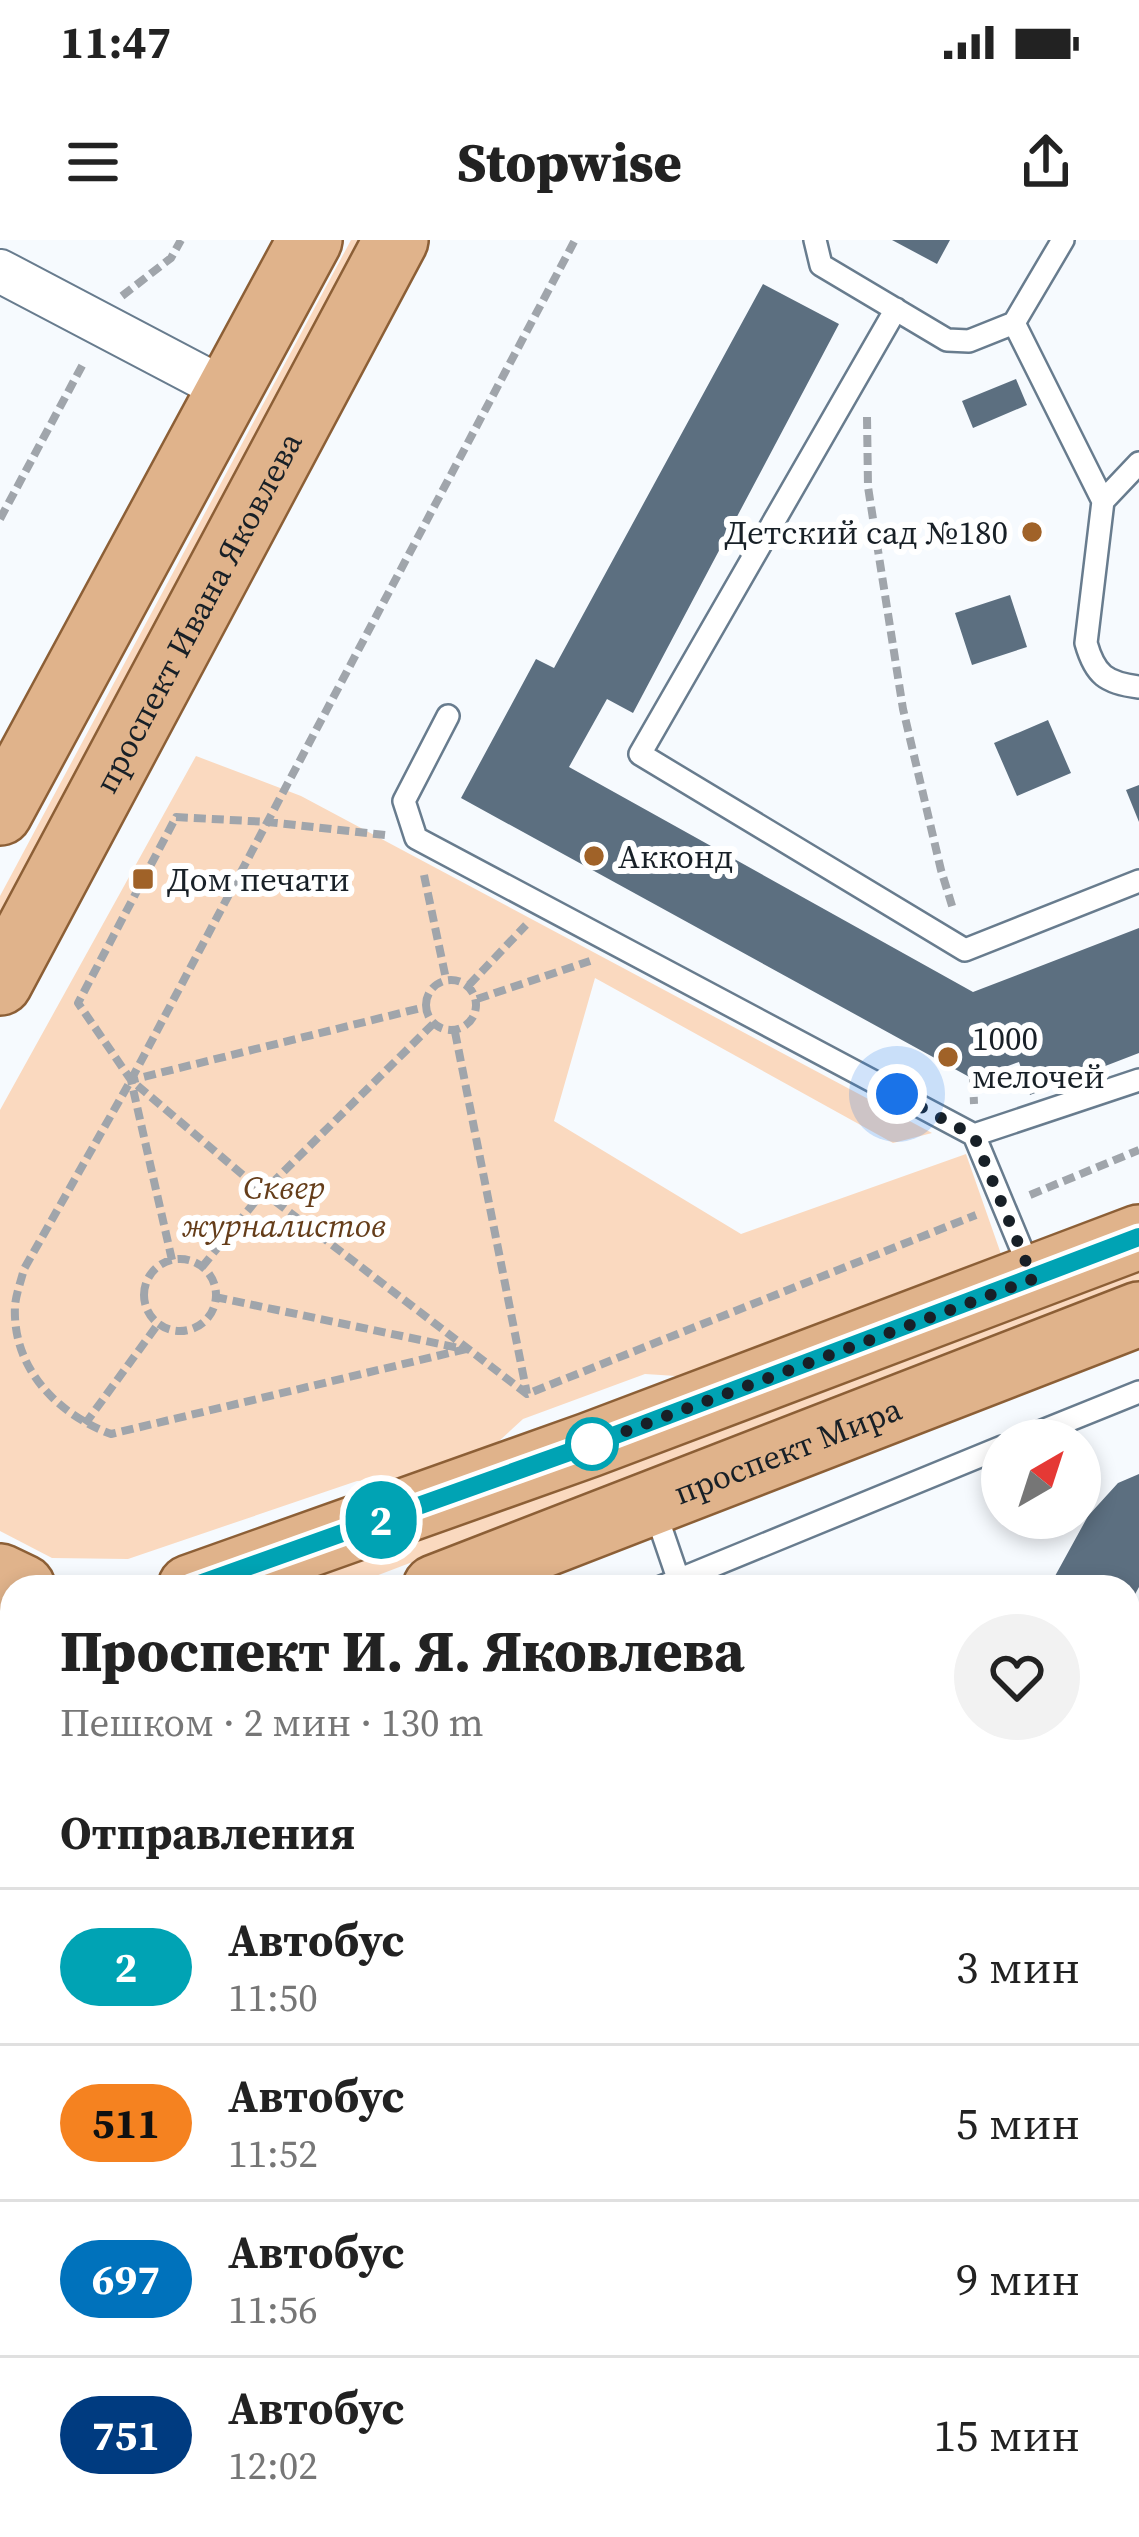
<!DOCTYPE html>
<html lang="ru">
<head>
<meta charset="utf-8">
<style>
  :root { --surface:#fff; --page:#f2f2f2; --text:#222; --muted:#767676; --line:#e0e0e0 }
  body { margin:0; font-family:"Source Serif 4",serif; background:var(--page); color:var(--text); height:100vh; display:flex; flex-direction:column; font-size:45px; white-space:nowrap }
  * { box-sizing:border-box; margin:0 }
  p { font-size:39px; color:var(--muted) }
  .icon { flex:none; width:66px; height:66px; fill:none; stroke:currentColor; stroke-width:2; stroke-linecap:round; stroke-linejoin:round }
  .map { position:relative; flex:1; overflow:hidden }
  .drawer { position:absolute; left:0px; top:1335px; width:1140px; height:963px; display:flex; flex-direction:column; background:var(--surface); border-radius:36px 36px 0 0; box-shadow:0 6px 18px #0003 }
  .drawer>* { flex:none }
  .badge { padding:0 24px; border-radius:39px; font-size:42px; line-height:78px }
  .needle { width:78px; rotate:39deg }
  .controls { position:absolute; left:981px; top:1179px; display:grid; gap:24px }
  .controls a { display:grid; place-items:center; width:120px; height:120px; border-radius:50%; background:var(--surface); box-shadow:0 6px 18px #0003; font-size:60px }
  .you { position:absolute; width:60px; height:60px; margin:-30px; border:9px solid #fff; border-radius:50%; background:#1a73e8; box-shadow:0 0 0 18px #1a73e833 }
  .map>.badge { position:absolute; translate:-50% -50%; box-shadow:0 0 0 6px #fff }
  h2 { padding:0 60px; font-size:45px; line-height:108px }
  .round { display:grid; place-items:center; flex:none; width:126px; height:126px; border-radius:63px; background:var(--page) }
  .overview { display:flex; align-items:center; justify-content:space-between; height:204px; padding:0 60px }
  h1 { font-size:57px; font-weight:800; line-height:90px }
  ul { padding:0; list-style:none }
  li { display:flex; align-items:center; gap:36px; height:156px; padding:0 60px; border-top:3px solid var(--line) }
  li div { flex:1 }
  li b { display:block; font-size:45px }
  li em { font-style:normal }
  li .badge { min-width:132px; font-weight:700; text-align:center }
  .status { display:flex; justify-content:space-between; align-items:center; height:84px; padding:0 60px; background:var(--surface); direction:ltr }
  .status svg { height:33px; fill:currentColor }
  header { display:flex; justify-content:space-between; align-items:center; height:156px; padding:0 60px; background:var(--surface); font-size:54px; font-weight:800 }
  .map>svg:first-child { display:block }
</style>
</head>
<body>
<div class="status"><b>11:47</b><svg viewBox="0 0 49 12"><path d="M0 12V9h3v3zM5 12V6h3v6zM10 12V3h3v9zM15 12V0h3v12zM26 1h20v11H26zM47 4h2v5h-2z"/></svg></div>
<header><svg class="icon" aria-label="menu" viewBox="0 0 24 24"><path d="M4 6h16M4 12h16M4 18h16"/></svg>Stopwise<svg class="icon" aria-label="share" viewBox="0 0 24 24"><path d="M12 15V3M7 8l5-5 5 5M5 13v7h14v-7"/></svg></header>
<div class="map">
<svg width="1139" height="2297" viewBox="0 0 1139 2297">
  <rect width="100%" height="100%" fill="#f6fafe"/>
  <path fill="#fad9bf" d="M351,0H368L0,686V656Z
    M196,516L301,556L932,893L893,903L595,738L554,881L741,994L966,914L1001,1014L692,1137L645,1134L523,1179L485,1214L420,1238L357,1241L128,1319L52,1318L0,1291V870Z
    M1139,1022V1045L347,1347H288Z"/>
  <path fill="#5c6f80" d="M892,0H950L937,24Z
    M763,44L839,84L633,473L607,459L569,527L973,752L1139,688V813L1030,855L1019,822L973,839L461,558L536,419L554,428Z
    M1016,139L1027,165L973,188L962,161Z
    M1010,355L1027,407L972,425L955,373Z
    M1048,480L1071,533L1017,556L994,503Z
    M1139,545V582L1126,550Z
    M1139,1234V1347L1128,1367V1347H1049L1088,1276L1118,1243Z
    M0,1765L12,1772V1891L0,1914Z
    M1139,2085V2255L1128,2275V2105Z
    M12,2182V2286H125L144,2297H0V2202Z
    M386,2286H443L437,2297H405Z
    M755,2286H837L831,2297H749Z
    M1030,2286H1122L1116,2297H1024Z"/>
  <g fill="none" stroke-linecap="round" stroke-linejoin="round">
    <defs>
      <path id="lane" d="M815,0L821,25L947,100L969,101L1014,83L1063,0
        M896,69L640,514L965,710L1139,641
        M1014,83L1103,261L1086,403C1095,435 1106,443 1139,447
        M1103,261L1139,223
        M448,476L404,561L416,598L974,895L1139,840
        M974,895L1031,1032
        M1020,1200L1139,1152
        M654,1268L681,1347
        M661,1347L1002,1207
        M1128,1465L1139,1446
        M0,1622L12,1616
        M4,1933L12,1918
        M1128,2004L1139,1983
        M643,2297L649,2286
        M972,2297L978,2286"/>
      <path id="street" d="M0,31L228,151"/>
      <g id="primary">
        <path d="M0,573L310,0"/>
        <path id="s1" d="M0,743L396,0"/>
        <path d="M0,1336L23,1347"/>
        <path d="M190,1347L589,1205L1139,997"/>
        <path id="s2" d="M435,1347L1139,1074"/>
        <path d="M0,1512L12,1508"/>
      </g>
    </defs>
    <use href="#lane" stroke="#687c8e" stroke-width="26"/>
    <use href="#street" stroke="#687c8e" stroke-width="46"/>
    <use href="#primary" stroke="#8c5f36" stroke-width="68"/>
    <path stroke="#a0a5ab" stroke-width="8" stroke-dasharray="12 6" stroke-linecap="butt" d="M122,56L171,18L181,0
      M867,177L868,247L903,469L941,630L953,669
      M0,279L83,124
      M385,595L268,582L176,577L78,763L131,840L263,952L527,1154L976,975
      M424,635L446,739
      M426 765a25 25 0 1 1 50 0a25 25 0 1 1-50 0Z
      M469,745L526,685
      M477,759L590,721
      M455,792L527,1154
      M973,839L974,864
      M1030,955L1139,910
      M144 1055a36 36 0 1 1 72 0a36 36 0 1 1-72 0Z
      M172,1020L131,840L425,767
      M202,1027L263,952L433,784
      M215,1057L459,1108
      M466,1109L111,1194C57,1174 12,1128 15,1066C16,1054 21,1041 24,1029L131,840L575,0
      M85,1184L158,1084"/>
    <use href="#lane" stroke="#fff" stroke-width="21"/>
    <use href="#street" stroke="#fff" stroke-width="42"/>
    <use href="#primary" stroke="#e0b38b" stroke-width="63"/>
  </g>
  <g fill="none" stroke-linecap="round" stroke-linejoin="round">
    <defs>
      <path id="line" d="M191,1347L589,1205L1139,997"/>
    </defs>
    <use href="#line" stroke="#fff" stroke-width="27"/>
    <use href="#line" stroke="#00a3b4" stroke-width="18"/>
    <path stroke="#182027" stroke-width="12" stroke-dasharray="0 21.6" d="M592,1204L589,1205L1033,1039L974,896L897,854"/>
  </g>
  <g fill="#a06228" stroke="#fff" stroke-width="4.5">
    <circle cx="1032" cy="292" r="12"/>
    <circle cx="594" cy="616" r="12"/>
    <rect x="131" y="627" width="24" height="24" rx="6"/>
    <circle cx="948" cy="817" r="12"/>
  </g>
  <circle fill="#fff" stroke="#00a3b4" stroke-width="6" cx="592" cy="1204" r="24"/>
  <g text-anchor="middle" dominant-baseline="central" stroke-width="12" stroke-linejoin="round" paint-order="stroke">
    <g font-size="33" fill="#182027" stroke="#fff" text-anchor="start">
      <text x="1008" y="292" text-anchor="end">Детский сад №180</text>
      <text x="618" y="616">Акконд</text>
      <text x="167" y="639">Дом печати</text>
      <text x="972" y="798">1000<tspan x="972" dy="38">мелочей</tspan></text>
    </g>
    <g font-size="33" fill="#182027" stroke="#fff">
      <text stroke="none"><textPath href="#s1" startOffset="420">проспект Ивана Яковлева</textPath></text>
      <text stroke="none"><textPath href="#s2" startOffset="378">проспект Мира</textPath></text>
    </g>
    <g font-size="33" font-style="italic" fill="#653d1a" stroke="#fff">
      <text x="284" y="947">Сквер<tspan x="284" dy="38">журналистов</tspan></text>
    </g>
  </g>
</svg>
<div class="controls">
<a><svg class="needle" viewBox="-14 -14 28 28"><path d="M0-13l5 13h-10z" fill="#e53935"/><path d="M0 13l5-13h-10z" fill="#767676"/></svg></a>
</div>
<div class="you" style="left:897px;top:854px"></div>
<b class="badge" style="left:381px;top:1280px;background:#00a3b4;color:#fff">2</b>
<section class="drawer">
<div class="overview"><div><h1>Проспект И. Я. Яковлева</h1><p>Пешком · 2 мин · 130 m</p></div><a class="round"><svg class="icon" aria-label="heart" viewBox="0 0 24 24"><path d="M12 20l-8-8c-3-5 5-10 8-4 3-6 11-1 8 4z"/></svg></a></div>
<h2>Отправления</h2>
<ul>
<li><span class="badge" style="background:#00a3b4;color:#fff">2</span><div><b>Автобус</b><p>11:50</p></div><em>3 мин</em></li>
<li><span class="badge" style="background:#f58220;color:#111">511</span><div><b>Автобус</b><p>11:52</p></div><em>5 мин</em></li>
<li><span class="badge" style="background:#0072bc;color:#fff">697</span><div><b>Автобус</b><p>11:56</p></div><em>9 мин</em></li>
<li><span class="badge" style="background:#003b80;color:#fff">751</span><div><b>Автобус</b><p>12:02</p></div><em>15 мин</em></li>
</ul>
</section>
</div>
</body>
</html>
